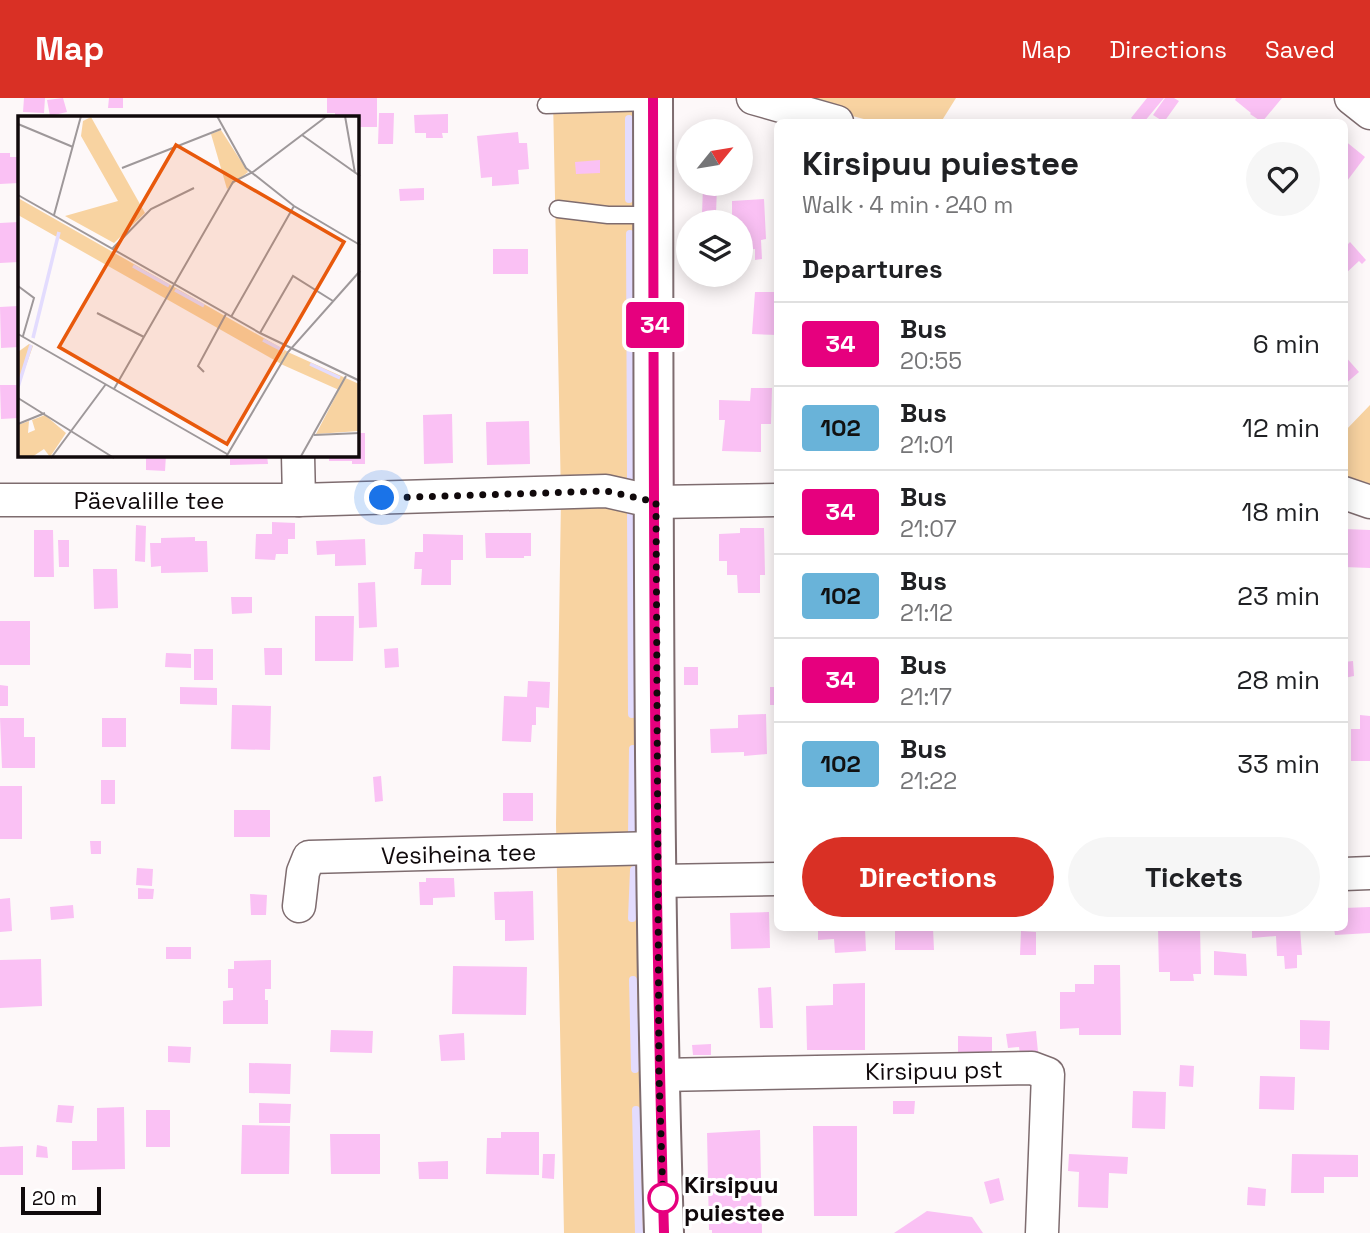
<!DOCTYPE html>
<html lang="en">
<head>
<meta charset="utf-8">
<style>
  :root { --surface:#fff; --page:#f6f6f6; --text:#202124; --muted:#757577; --line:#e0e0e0; --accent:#d93025 }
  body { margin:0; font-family:"Space Grotesk",sans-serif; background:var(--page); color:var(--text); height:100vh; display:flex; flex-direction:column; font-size:26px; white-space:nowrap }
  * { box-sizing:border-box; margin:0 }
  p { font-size:23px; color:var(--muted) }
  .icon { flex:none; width:38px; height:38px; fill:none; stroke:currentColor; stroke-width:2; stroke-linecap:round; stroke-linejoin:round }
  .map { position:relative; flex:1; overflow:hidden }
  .details { position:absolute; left:774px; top:21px; width:574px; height:812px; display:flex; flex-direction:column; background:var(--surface); border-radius:10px; box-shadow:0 4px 18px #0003 }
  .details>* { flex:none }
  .badge { padding:0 14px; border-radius:5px; font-size:24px; line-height:46px }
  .needle { width:46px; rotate:60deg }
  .controls { position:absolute; left:676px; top:21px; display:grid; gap:14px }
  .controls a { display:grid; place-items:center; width:77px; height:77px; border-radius:50%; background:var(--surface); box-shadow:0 4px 18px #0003; font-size:35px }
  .scale { position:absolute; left:21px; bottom:18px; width:80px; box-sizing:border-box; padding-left:7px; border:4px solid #10090b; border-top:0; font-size:19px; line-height:24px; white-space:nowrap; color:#10090b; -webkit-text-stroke:5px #fff; paint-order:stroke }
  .you { position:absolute; width:35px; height:35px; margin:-18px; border:5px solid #fff; border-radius:50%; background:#1a73e8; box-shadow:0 0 0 10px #1a73e833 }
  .map>.badge { position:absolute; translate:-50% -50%; box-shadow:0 0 0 4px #fff }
  h2 { padding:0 28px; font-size:26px; line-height:63px }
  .round { display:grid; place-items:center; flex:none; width:74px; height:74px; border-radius:37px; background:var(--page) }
  .overview { display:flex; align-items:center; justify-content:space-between; height:119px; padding:0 28px }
  h1 { font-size:33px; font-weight:700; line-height:52px }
  .action { display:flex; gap:14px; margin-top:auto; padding:14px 28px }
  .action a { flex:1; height:80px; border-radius:42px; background:var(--accent); color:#fff; font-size:28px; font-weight:700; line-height:80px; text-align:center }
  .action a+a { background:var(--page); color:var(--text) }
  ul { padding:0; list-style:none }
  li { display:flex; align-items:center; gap:21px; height:84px; padding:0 28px; border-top:2px solid var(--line) }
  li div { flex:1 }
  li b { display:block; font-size:26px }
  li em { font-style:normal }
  li .badge { min-width:77px; font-weight:700; text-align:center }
  header { display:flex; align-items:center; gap:42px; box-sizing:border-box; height:98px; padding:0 35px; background:var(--accent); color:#fff }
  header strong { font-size:33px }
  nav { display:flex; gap:38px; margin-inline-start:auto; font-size:24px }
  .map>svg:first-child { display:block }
</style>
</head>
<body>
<header>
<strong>Map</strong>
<nav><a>Map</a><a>Directions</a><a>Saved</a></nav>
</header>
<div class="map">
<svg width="1370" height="1135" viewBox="0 0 1370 1135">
  <rect width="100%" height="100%" fill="#fdf8f9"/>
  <path fill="#f8d3a1" d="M553,0H640L648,1135H564L556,726L561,400Z
    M785,0H956L941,24H875Z
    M1370,307V397L1344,387V334Z"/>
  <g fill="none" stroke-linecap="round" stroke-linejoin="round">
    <path stroke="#e3dcfe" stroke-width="8" d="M629,21V101
      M630,136L631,380
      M631,413L632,616
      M632,736L633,651
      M632,820L634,772
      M633,882L635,971
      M636,1012L639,1135"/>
  </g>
  <path fill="#fac1f4" d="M24,0H45L44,15L23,14Z
    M63,0L67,14L50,18L47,2Z
    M109,0H123V10H108Z
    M327,0H377V29H357V19H335V15H327Z
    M1147,0H1164L1144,24H1136L1131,20Z
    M1165,0H1174L1179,3L1164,24L1153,17Z
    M1236,0H1282L1262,24L1250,16L1251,15L1235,2Z
    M379,15H394L393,46H378Z
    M448,16V35H442L443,40H426V35H415L414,17Z
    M518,34L519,45H527L529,71L518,72L519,86L492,88V79L481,80L477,38Z
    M1344,42L1365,59L1344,87Z
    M0,55H10V59H19V85L0,86Z
    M600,62V75L576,76L575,64Z
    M703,89H717L716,116H702Z
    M424,90V102L400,103L399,91Z
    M764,101L766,141L761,142L762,161L755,162V151L740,152V124H721V122H732V103Z
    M19,124V164L0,165V125Z
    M1350,144L1366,162L1362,166L1359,163L1344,177V150Z
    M493,151H528V176H493Z
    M755,194H777V237L752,236Z
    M18,208L19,249L1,250L0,209Z
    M1344,257L1359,274L1344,287Z
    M0,287H19V320L1,321Z
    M751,290H772L771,326H761V354L722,353L725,322H719V302L750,303Z
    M452,316L453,365L424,366L423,317Z
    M529,323L530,366L487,367L486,324Z
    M357,335H365V366H352V363H329V357H357Z
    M146,357H166L165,373L146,372Z
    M230,357H267L268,366L230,367Z
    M272,424L295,425V441H288V456H276L275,462L255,461L256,436H272Z
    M136,427L146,428L145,464L135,463Z
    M740,430H764L765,477H760V495H738L737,477H727V463H719V436L740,435Z
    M1344,431L1370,432V470L1344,469Z
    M34,432H53L54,479H34Z
    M485,435H531V458H524V460H486Z
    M423,436L463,437V462H451V487H421L422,471H414L415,454H423Z
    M195,439V443H207L208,474L161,475V468L151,469L150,445H161V440Z
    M365,441L366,467L335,468V456L317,457L316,443Z
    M58,442H69V469H59Z
    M93,471H117L118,510L94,511Z
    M375,484L377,529L359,530L358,485Z
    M231,499H252V515L232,516Z
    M315,518H354L353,563H315Z
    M0,523H30V567H0Z
    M264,550H282V577H265Z
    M398,550L399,569L385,570L384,551Z
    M194,551H213V582H194Z
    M166,555L191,556V570L165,569Z
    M1353,563L1354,578L1344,580V564Z
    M684,569H698V587H684Z
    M528,583L550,584L549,610L536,609V627H532L531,644L502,643L504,598L527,599Z
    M0,587L8,588V608H0Z
    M180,589L217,590V607L180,606Z
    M770,589H777V607H770Z
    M232,607L271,608L270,652L231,651Z
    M766,616L767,656L744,658V654L711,655L710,631L738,630V617Z
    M1360,617L1370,618V663H1351V631H1360Z
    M0,620H24V639H35V670H2Z
    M102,620H126V649H102Z
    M381,678L383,703L375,704L373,679Z
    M101,682H115V706H101Z
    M0,688H22V741H0Z
    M503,695H533V723H503Z
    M234,712H270V739H234Z
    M90,743H101V756H91Z
    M137,770L153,771L152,788L136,787Z
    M426,780H454L455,799L433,800V807H420L419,784H426Z
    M138,790L154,791L153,801H138Z
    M533,793L534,842L505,843V822H495L494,794Z
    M250,796L267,797L266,817H251Z
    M10,800L12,833L0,834V801Z
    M73,807L74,820L51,822L50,809Z
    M1370,809V835L1335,837L1334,830H1344V810Z
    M769,814L770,850L731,851L730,815Z
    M818,830H865L866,853L835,855L834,841L818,842Z
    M895,830H933L934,852H895Z
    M1158,830H1200L1201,876H1193L1194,883H1170V874H1159Z
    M1252,830H1300L1302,857H1297V870L1285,871L1284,858H1277L1276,838L1252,840Z
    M1021,833L1036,834V857H1020Z
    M166,849H191V861H166Z
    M1214,853L1246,856L1247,878L1214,877Z
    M41,861L42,908L0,910V862Z
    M271,862V891H265V902H268V926H223V903L233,902V890H228V871H234V863Z
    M1094,867H1120L1121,937H1079V930L1060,931V894H1075V886H1094Z
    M453,868L527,869L526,917L452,916Z
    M865,885V952H807L806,908L833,907V886Z
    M771,889L773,930H760L758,890Z
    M1300,922L1330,923L1329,952L1300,951Z
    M331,932L373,933L372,955L330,954Z
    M1036,933L1038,954L1020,956L1019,949L1008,950L1006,936Z
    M464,935L465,962L441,963L439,937Z
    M958,938L992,939V954H958Z
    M711,946V957H693L692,947Z
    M168,948L191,949L190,965L168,964Z
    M249,965L291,966L290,996L249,995Z
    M1180,967L1194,968L1193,989L1179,988Z
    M1260,978L1295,979L1294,1012L1259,1011Z
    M1133,993L1166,994L1165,1031L1132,1030Z
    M893,1003H915L914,1016H893Z
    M259,1005L291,1006L290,1025H259Z
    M58,1007L74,1008L72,1025L56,1024Z
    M124,1009L125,1071L72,1072V1043H97V1010Z
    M146,1012H170V1049H146Z
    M242,1027L290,1028L289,1076H241Z
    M813,1028H857V1118H814Z
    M760,1032L762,1135H712V1132H709L707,1035Z
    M501,1034H539V1077L486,1076L487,1040H501Z
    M330,1036H380V1076H331Z
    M37,1047L47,1049L48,1060L36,1059Z
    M23,1048V1077H0V1049Z
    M543,1056H555L554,1081L542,1080Z
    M1069,1056L1128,1059L1127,1076L1109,1075L1108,1110L1078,1109L1079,1074L1068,1073Z
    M1292,1056L1358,1057V1079H1324V1095H1291Z
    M448,1063V1081H419L418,1064Z
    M999,1080L1004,1102L990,1106L984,1084Z
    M1248,1089L1266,1091L1265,1108L1247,1107Z
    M927,1113L972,1119L983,1135H894Z"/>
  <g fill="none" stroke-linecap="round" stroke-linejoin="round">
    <defs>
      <path id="lane" d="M546,7L653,4
        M558,111L608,117H654"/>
      <g id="street">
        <path d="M753,0L837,24"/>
        <path d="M1351,0L1370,15"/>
        <path d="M298,357L299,402"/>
        <path d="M1344,395L1370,404"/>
        <path id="s1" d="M0,402H299L606,393L655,404L777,402"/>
        <path d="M1344,776L1370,775"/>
        <path d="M658,783L777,781"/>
        <path id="s2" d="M299,808L303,774L309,759L657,750"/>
        <path id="s3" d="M659,977L1032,970L1048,976L1042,1135"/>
      </g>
      <path id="secondary" d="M653,0C654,378 652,757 664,1135"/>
    </defs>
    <use href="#lane" stroke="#7e6c6f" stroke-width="19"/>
    <use href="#street" stroke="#7e6c6f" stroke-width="35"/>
    <use href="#secondary" stroke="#7e6c6f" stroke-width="42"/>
    <use href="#lane" stroke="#fff" stroke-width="16"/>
    <use href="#street" stroke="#fff" stroke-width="32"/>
    <use href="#secondary" stroke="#fff" stroke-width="38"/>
  </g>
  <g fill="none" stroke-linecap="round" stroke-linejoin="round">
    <defs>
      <path id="line" d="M653,0C654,378 653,757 664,1135"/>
    </defs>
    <use href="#line" stroke="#fff" stroke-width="16"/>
    <use href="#line" stroke="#e6007e" stroke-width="10"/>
    <path stroke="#10090b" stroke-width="7" stroke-dasharray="0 12.6" d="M382,400L606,393L656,404L659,977L663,1100"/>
  </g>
  <circle fill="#fff" stroke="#e6007e" stroke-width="3.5" cx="663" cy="1100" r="14"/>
  <g text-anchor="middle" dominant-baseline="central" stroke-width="6" stroke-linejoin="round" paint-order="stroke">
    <g font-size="24" fill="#10090b" stroke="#fff">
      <text stroke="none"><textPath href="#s1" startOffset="149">Päevalille tee</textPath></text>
      <text stroke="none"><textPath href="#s2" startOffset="200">Vesiheina tee</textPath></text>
      <text stroke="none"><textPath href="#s3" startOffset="275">Kirsipuu pst</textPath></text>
    </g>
    <g font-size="24" font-weight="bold" fill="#10090b" stroke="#fff" text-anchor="start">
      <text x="684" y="1086">Kirsipuu<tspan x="684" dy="28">puiestee</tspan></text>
    </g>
  </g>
  <g transform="translate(18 18)">
    <rect width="341" height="341" fill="#fdf8f9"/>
    <path d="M73,1L127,97L96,127L47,100L100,85L63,20L65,5ZM203,14L230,56L209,73L193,18ZM0,82L272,237L341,268V315L298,318L321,274L265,249L0,99ZM11,228L15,230L0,272V236ZM27,299L48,317L32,341L26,333L14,341H0V309L11,305L10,317L17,314L14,304Z" fill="#f8d3a1"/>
    <path fill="none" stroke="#e3dcfe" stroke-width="3.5" d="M115,150L151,170M157,174L186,190M15,222L41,116M245,224L266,235M292,248L322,262M0,271L13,229"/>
    <path fill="none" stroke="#9e989a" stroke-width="2" d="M199,0L228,52L276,90L342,129M327,0L337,57M0,8L55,31M284,19L342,60M104,52L203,13M0,79L242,217L342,265M36,99L63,0M94,133L133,93L176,72M0,170L16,182L5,220M79,197L126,221M213,201L276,90M242,217L275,160L315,185M0,218L209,338M186,256L180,250L208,198M96,273L215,66L235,56L309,0M0,282L96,342M0,308L27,297M296,319L342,317M208,341L270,236L342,155M33,342L88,268M282,342L328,260"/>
    <path fill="#e8590c" fill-opacity="0.15" stroke="#e8590c" stroke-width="3.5" d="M158,29L326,126L209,328L41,231Z"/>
    <rect width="341" height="341" fill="none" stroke="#10090b" stroke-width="3.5"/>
  </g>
</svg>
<div class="controls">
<a><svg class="needle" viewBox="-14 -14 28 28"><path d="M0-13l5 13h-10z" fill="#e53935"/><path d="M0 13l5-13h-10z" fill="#757577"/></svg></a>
<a><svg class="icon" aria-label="layers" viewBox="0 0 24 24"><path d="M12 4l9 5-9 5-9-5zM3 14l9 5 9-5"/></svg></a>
</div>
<div class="scale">20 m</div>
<div class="you" style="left:382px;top:400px"></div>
<b class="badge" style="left:655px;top:227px;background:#e6007e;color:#fff">34</b>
<section class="details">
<div class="overview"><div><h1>Kirsipuu puiestee</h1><p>Walk · 4 min · 240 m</p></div><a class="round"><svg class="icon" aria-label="heart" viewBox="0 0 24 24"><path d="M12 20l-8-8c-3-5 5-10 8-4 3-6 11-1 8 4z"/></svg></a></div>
<h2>Departures</h2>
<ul>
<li><span class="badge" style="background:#e6007e;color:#fff">34</span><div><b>Bus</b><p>20:55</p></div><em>6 min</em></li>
<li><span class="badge" style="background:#69b3d9;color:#111">102</span><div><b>Bus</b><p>21:01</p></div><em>12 min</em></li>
<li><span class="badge" style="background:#e6007e;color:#fff">34</span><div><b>Bus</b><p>21:07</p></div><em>18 min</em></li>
<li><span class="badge" style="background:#69b3d9;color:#111">102</span><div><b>Bus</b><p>21:12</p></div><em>23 min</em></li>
<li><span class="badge" style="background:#e6007e;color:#fff">34</span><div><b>Bus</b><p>21:17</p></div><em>28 min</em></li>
<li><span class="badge" style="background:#69b3d9;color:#111">102</span><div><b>Bus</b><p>21:22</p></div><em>33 min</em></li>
</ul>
<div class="action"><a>Directions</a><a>Tickets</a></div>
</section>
</div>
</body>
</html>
